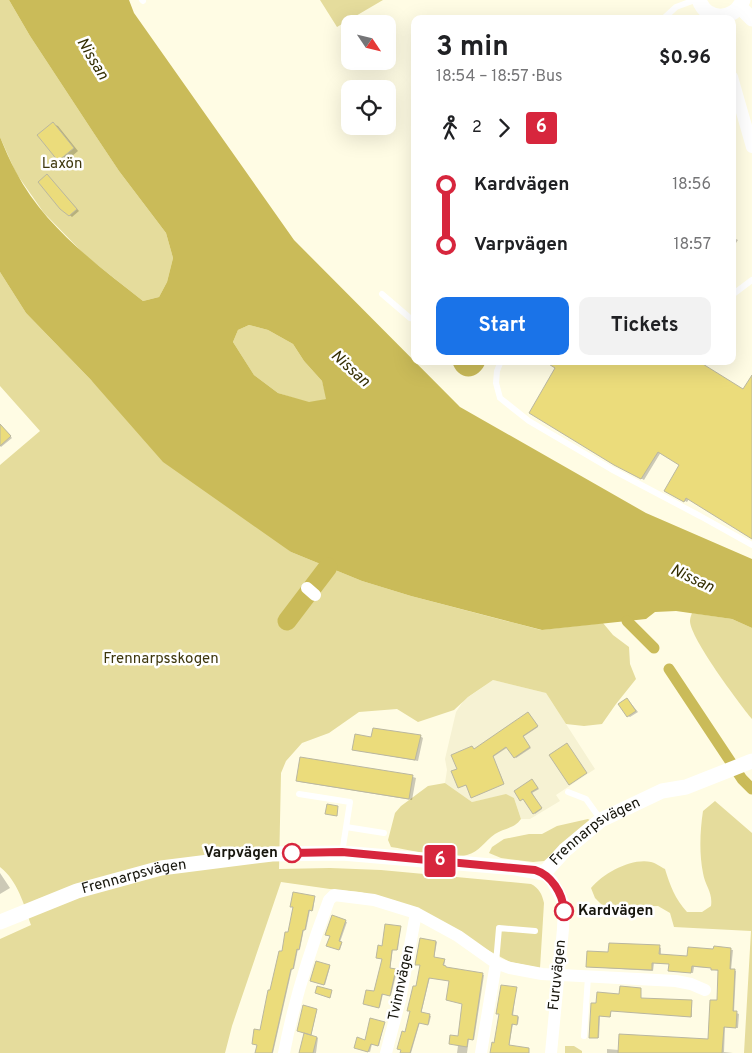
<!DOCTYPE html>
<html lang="en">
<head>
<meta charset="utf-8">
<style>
  :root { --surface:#fff; --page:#f2f2f2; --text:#202124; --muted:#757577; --accent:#1a73e8 }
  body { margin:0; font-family:Overpass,sans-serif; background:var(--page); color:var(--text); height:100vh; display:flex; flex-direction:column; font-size:19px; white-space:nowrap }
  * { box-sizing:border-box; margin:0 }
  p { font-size:16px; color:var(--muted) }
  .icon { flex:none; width:28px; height:28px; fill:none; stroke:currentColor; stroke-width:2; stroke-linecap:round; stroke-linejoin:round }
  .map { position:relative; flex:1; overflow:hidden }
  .details { position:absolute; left:411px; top:15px; width:325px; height:350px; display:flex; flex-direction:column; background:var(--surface); border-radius:10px; box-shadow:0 5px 20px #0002 }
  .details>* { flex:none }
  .badge { padding:0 10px; border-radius:4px; font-size:18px; line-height:32px }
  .needle { width:32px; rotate:125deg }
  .controls { position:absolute; left:341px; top:15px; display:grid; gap:10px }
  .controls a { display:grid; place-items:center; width:55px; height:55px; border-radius:10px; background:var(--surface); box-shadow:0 5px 20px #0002; font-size:25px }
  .map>.badge { position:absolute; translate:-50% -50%; box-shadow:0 0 0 2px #fff }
  .legs { display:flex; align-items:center; gap:8px; height:55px; padding:0 25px; font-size:16px }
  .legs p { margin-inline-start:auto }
  .head { display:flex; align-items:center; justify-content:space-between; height:85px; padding:0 25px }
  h1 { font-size:28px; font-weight:700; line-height:38px }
  .action { display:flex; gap:10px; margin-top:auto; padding:10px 25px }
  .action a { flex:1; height:58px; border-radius:10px; background:var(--accent); color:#fff; font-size:20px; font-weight:700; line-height:58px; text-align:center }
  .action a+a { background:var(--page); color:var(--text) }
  ul { padding:0 25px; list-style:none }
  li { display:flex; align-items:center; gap:18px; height:60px; font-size:19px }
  li i { display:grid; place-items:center; width:8px; height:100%; margin:0 6px; background:currentColor }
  li i::after { content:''; width:12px; height:12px; margin:-6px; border:4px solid; border-radius:50%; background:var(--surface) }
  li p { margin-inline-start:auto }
  li:first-child i { background:linear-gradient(#0000 50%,currentColor 0) }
  li:last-child i { background:linear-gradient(currentColor 50%,#0000 0) }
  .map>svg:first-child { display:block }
</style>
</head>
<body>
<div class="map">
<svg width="752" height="1053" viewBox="0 0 752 1053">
  <rect width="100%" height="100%" fill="#fffce4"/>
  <path fill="#f6f2d3" d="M493,680L546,693L595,769L556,795L560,801L530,819H521L514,798L505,795L472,802L445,783L447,770L445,759L456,712L464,700Z"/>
  <path fill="#e5dc9c" d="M0,0H9L30,36L93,132L119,171L166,233L173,258L167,282L159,297L143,301L86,256L44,213L16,173L0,137Z
    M320,0H383L337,27Z
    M0,272L26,313L91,380L291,552L362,581L411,596L541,630L603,623L613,635L629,647L630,664L636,679L616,704L602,724L584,726L566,724L546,693L493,680L468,697L454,710L418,722L397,709L359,712L329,733L302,743L286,761L281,773L279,869L330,868L381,870L531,884C539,888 542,894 544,903L540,968L510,962L396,901L360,892L337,890L281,882L232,1026L225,1053H0V939L31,925C24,905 18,881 0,867V465L40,431L0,386Z
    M249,325L268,330L293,344L304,361L322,381L327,399L309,403L278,393L254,375L233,342L238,330Z
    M692,613L732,619L752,628V719C739,703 690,638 690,621C690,618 691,616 692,613Z
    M445,783L472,802L506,794L514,798L521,819C514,829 504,828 495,834C485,841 479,852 467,855C449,859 410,850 391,847L388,840L395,813L401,806L428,786Z
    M715,801L752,833V1053H744L751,931L674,927L670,913L658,906L604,907L595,898L591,888C604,873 631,858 651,862C656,863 661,867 665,869C670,885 675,899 687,912H702L711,906C713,892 705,886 703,873C699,853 700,831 703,811Z
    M588,819L591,821L544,861L533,862L501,858L489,853L492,847L504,839L529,834H542L557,826Z
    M565,1046H574L582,1051V1053H565Z"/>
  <path fill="#cabb59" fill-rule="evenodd" d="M9,0H129L134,13L294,240L460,407L646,513L752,559V628L732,619L676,611L655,612L646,619L542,630L411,596L362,581L291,552L163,462L91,380L26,313L0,272V137C5,149 10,161 16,172C44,226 96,264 143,301L159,297L167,282L173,258L166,233L119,171L93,132L30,36ZM249,325L268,330L293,344L304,361L322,381L326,399L309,402L278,393L254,375L233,342L238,330Z
    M452,361H486C480,381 457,382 452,361Z"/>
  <path fill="#0003" d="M53,124L58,126L78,151L64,163L59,160Z
    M47,175L79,211L72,217L61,208Z
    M732,237L738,240L732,249Z
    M752,377V538L689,499L687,502L666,491L681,464L661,452L644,480L615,464L744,390Z
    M0,424L12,438L1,447L0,446Z
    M628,700L638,712L630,717L628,716Z
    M529,714L538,727L523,737L531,748L516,758L508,747L493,757L504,783L472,797L467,785L459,787L458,769L474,751Z
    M420,736L423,738L418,761L354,750L372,739Z
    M301,759L413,777L416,778L412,800L300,782Z
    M532,780L539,789L532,793L542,809L535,814L524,799L521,800Z
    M0,873L10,888L0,894Z
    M315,897L313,911L310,910L306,930L304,929L300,949H298L294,969H292L273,1053H256L271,992L289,934Z
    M333,917L347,922L340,942L342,943L340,950L328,945L331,936Z
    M400,927L398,950L393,949L390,969L397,971L391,995L383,994L380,1007L365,1004L375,993L383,959V947Z
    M421,939L437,942L434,958L445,961L444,967L484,975L474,1040L469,1039L467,1053H457L464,1003L450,981L430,977L421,1014L431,1016L429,1024L420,1022L411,1053H402L421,965H418Z
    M659,947L661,948V955L688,957L714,950L715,948L733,950L731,970L736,971L734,1012L739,1014L738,1028L725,1027L724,1052L733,1053H607V1049L619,1050L709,1041L718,1001L719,971L714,970L713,968L694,967L693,973L671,971L669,970L670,964L654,963L653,971L589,967L610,953Z
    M317,963L330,967L325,985L311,981Z
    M516,988L513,1016L519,1017L518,1024H513L509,1046L521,1053H491Z
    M641,989V999L692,1002V1017L611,1010V1017L600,1016L599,1038H591L597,1004Z
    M317,1010L311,1036L318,1038L316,1053H301L305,1033Z
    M384,1023L379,1046L372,1044L370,1052L356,1048Z"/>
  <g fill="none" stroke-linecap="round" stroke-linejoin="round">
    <path stroke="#cabb59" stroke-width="11" d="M627,621L654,648
      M669,669L742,779L752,789"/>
    <path stroke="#cabb59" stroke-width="19" d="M287,621L328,567"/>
  </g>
  <path fill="#ebdc7b" stroke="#bab7a0" d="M53,122L74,148L58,161L37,135Z
    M47,174L77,209L69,216L60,209L38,182Z
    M544,361H698L743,389L752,375V539L686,498L684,502L664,491L679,465L658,452L641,479L614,465L529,413L555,368Z
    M0,424L11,436L0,446Z
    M627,698L636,711L627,717L618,704Z
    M528,712L538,726L523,736L530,747L514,758L506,747L493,756L504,784L471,798L466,785L458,788L451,771L457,769L451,755L472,746L474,749Z
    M373,728L421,735L415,760L352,750L355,734L371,737Z
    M567,743L587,773L569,785L549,755Z
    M300,757L413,775L409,799L296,781Z
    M532,779L538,788L531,792L542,808L533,814L523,799L520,801L514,791Z
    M327,804L338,806L337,816L325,814Z
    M293,892L315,896L312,911L309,910L305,930H303L299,950L297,949L293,969H291L272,1053H255L257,1045L252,1044L254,1029L260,1030L268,990H270L279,951H282L285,932H288L293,907H290Z
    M332,915L346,920L339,941L342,942L339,950L326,946L330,936L325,935Z
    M385,924L401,926L397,950H392L390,968L396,969L390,996L382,994L379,1008L363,1004L366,990L374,991L382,959L376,958L378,945L382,946Z
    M420,938L436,941L434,957L445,959L443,965L446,966V967L483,973L473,1040L468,1039L467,1047L449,1044L450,1035L458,1036L462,1004L446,1000L449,981L429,978L421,1012L430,1014L428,1025L419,1023L410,1053H400L401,1050L397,1049L402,1031L405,1032L410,1011H407L413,986H416L420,965H415Z
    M609,943L660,945L659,954L687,956L688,947L713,949L714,946L731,948L730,969H735L733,1011H737L736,1028L724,1027L722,1053H618L619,1034L708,1039L710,1000H717L718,970H711V968L692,966L691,973L668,971L669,964L652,963V970L586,967L587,951L608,952Z
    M316,961L330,965L324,985L310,981Z
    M501,985L517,987L512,1015L518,1016L517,1025L512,1024L509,1045L529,1048V1053H490L492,1042L494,1043L499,1014H496Z
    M317,986L332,990L330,998L315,993Z
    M620,986L641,988V998L692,1000L691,1017L611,1011L610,1017L599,1016L598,1038H589L591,1003H596L597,992L619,994Z
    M303,1005L317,1009L311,1035L297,1031Z
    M370,1018L385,1022L378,1046L371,1044L368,1052L354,1048L357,1037L365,1040Z
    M304,1033L317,1037L313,1053H299Z"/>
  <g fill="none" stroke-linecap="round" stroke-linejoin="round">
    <path stroke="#fff" stroke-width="6" d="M142,0L143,1
      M663,19L676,7L695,0
      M382,294L410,318L415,319
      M732,295L752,280
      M501,361L497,371L496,383L500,398L529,421L611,469L700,516L752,545
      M568,792L586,799L601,820
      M299,794L350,802L342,853
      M346,827L384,833
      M496,963L499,928L535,931
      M584,1036L588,977"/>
    <path stroke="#fff" stroke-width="12" d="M732,77L752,147
      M307,588L315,595
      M544,873L552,881L564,904L563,929L551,1053
      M284,1053C294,1000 310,950 329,900L334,895L374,900L416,913L458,936L496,963L510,968L542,974L676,981L691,984L705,990
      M386,1053L400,1000L416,913
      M481,1053L496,963"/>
    <g stroke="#fff" stroke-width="15">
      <path d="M699,0C707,22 734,21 743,0"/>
      <path d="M740,7L752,19"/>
      <path id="s1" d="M0,922L77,891L161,868L272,854L342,853L516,868L544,873L565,850L601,820L662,791L686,787L752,761"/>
    </g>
  </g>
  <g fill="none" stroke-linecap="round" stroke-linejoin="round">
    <defs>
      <path id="line-1" d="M292,853L342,852L535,870C551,875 563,893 564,911"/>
    </defs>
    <use href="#line-1" stroke="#fff" stroke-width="11"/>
    <use href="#line-1" stroke="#d7263d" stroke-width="8"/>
  </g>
  <g fill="#fff" stroke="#d7263d" stroke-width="2.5">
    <circle cx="292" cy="853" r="9"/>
    <circle cx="564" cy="911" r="9"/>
  </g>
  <g text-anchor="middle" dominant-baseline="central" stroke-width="5" stroke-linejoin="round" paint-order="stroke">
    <g font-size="15" fill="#3e370d" stroke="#fff">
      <text x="62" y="164">Laxön</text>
      <text x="161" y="659">Frennarpsskogen</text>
    </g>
    <g font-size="15" fill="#17160d" stroke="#fff">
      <text stroke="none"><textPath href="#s1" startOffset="622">Frennarpsvägen</textPath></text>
      <text stroke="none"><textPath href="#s1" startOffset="142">Frennarpsvägen</textPath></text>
      <text transform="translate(558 975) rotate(-84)">Furuvägen</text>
      <text transform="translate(402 983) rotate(-78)">Tvinnvägen</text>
    </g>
    <g font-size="15" font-weight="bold" fill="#17160d" stroke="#fff" text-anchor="end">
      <text x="278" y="853">Varpvägen</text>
      <text x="578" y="911" text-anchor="start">Kardvägen</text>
    </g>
    <g font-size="16" font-style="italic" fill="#342e02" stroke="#fff">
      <text transform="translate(92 59) rotate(59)">Nissan</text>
      <text transform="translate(350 369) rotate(42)">Nissan</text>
      <text transform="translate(692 579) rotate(25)">Nissan</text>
    </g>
  </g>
</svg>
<div class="controls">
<a><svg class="needle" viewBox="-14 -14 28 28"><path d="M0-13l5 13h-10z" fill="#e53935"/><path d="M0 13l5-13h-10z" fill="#757577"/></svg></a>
<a><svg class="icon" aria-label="locate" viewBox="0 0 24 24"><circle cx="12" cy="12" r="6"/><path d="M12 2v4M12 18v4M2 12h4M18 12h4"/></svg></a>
</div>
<b class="badge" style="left:440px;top:861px;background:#d7263d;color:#fff">6</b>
<section class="details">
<div class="head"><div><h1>3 min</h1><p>18:54 – 18:57 · Bus</p></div><b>$0.96</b></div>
<div class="legs"><svg class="icon" aria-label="walk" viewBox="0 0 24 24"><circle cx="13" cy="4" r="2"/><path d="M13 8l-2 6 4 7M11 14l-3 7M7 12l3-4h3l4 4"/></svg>2<svg class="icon" aria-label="forward" viewBox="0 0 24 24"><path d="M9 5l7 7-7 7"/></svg><b class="badge" style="background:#d7263d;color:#fff">6</b></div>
<ul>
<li><i style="color:#d7263d"></i><b>Kardvägen</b><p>18:56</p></li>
<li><i style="color:#d7263d"></i><b>Varpvägen</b><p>18:57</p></li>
</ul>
<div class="action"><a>Start</a><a>Tickets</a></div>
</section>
</div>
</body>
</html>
